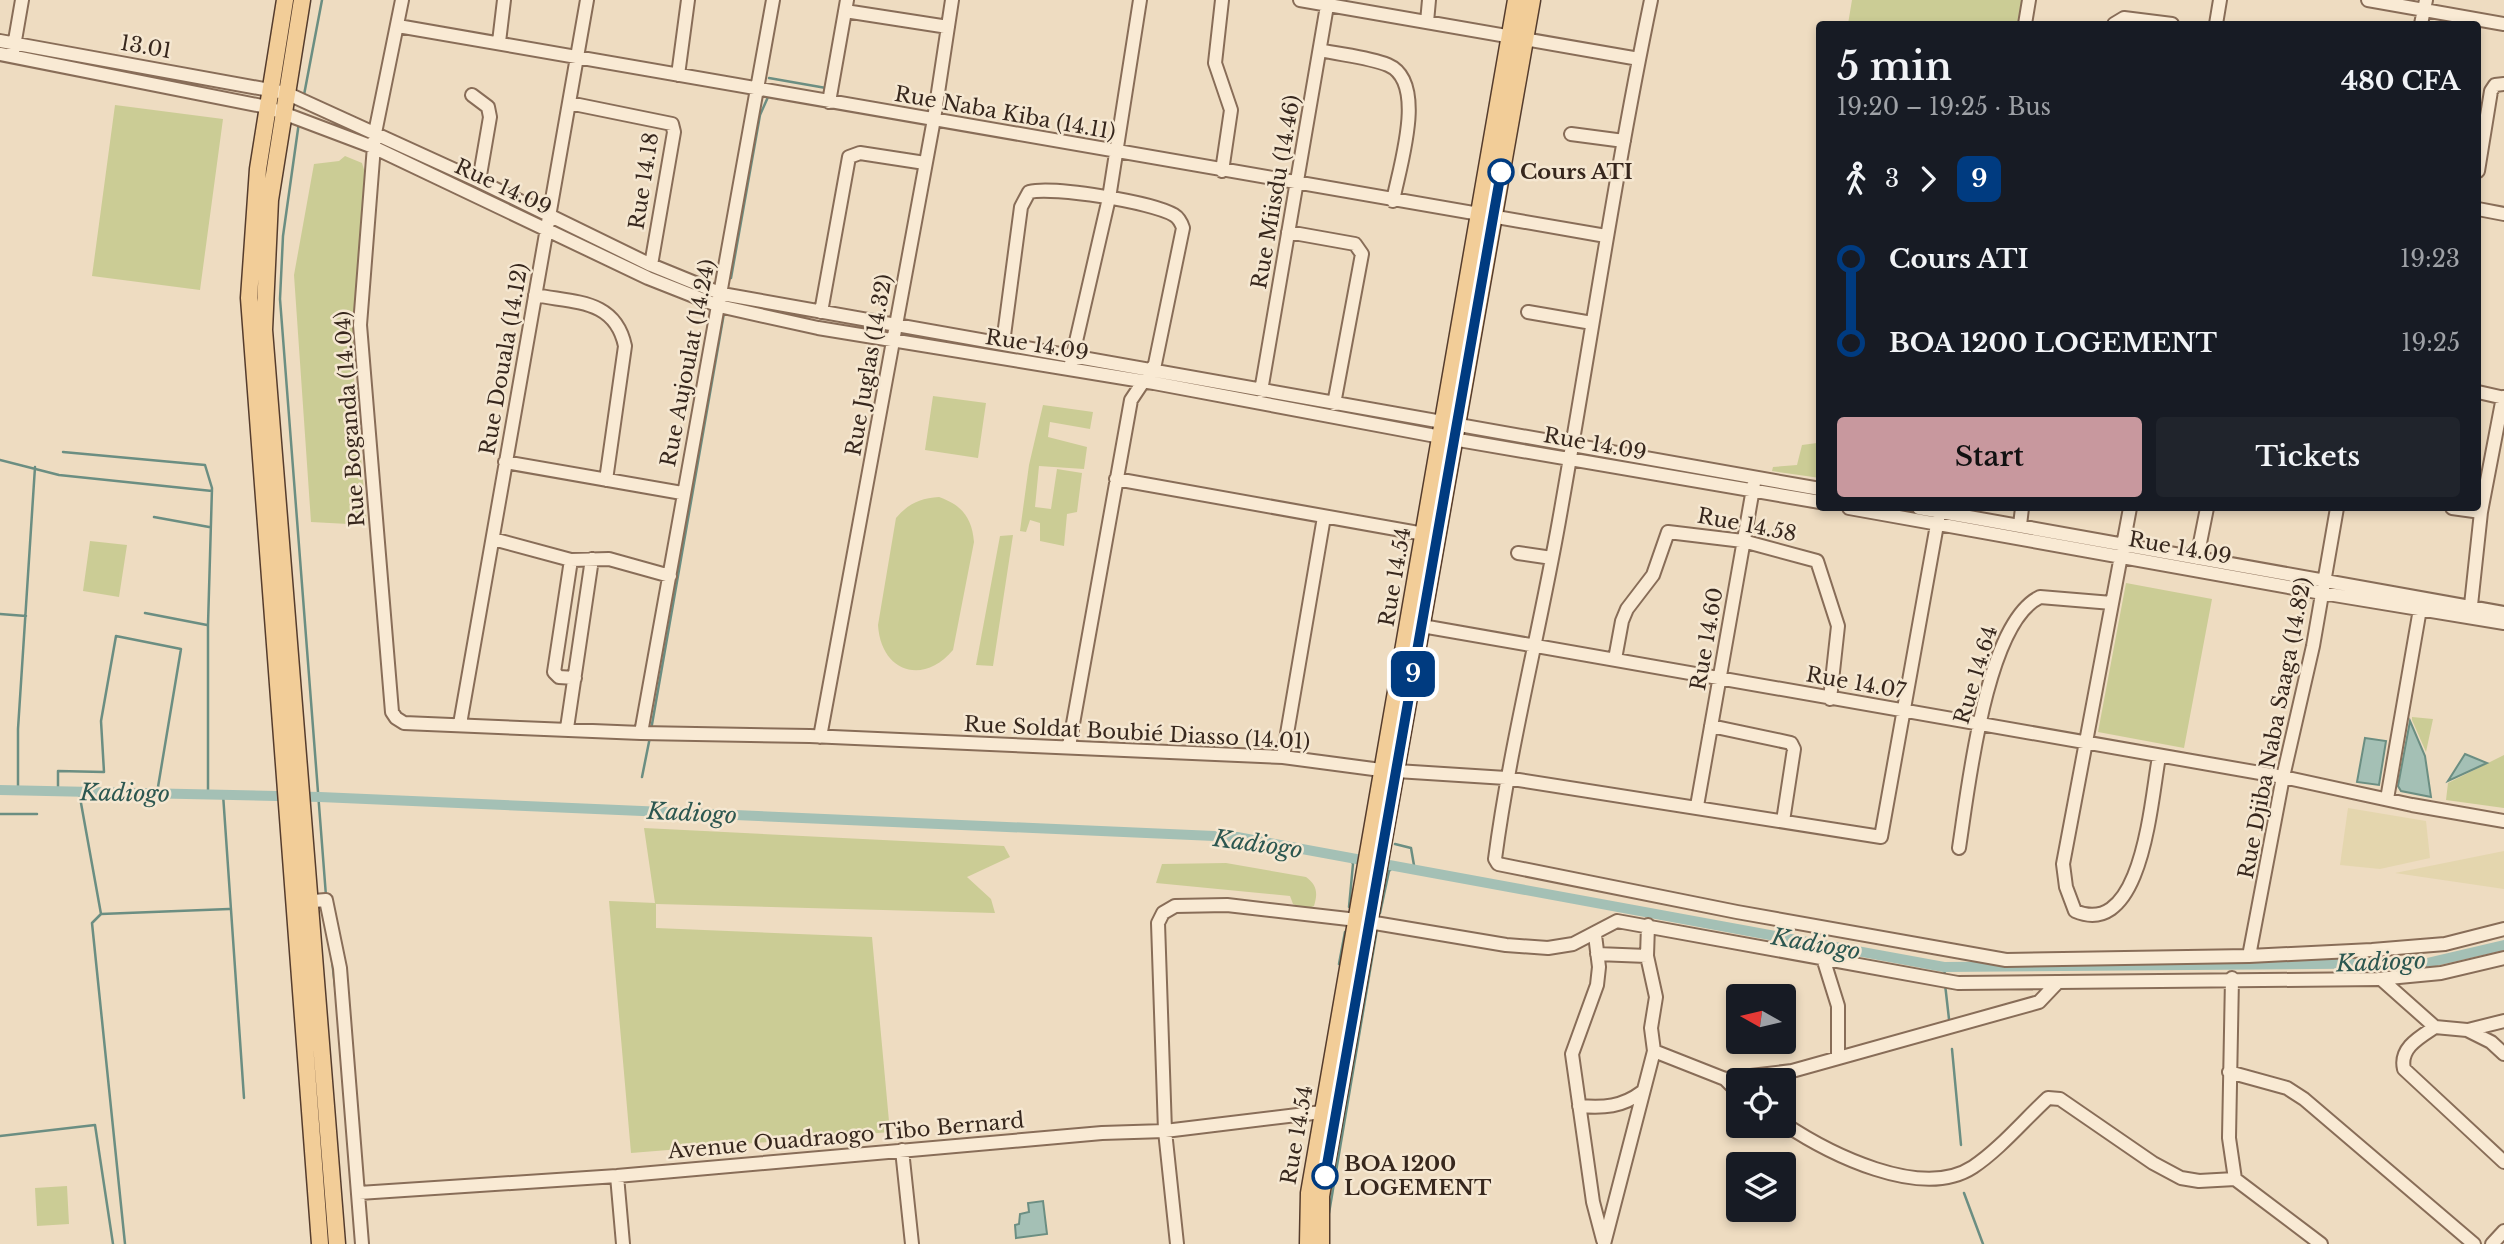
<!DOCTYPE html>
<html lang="en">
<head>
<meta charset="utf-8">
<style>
  :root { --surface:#171b24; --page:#20242c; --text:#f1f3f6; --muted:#9ea1a6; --accent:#c8989e }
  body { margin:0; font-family:"Libre Baskerville",serif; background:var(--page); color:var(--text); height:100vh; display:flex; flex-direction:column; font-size:26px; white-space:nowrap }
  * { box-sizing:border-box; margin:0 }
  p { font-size:23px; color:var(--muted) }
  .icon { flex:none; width:38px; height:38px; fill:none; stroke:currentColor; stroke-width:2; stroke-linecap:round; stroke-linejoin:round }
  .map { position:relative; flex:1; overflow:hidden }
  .side { position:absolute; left:1816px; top:21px; width:665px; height:490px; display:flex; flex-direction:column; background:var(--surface); border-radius:7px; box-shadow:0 4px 10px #0003 }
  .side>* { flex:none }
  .badge { padding:0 14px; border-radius:10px; font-size:24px; line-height:46px }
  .needle { width:46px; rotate:278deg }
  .buttons { position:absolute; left:1726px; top:984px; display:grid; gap:14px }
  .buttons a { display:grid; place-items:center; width:70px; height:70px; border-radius:7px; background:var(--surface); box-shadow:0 4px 10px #0003; font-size:35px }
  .map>.badge { position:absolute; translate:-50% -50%; box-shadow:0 0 0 4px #fff }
  .legs { display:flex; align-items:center; gap:10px; height:77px; padding:0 21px; font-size:23px }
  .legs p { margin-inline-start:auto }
  .head { display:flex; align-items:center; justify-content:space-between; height:119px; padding:0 21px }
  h1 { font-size:38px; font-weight:600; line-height:52px }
  .button { display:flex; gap:14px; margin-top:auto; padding:14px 21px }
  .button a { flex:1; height:80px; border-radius:7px; background:var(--accent); color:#111; font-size:28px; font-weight:600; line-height:80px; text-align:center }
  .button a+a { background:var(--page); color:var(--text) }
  ul { padding:0 21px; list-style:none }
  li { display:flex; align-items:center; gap:24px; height:84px; font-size:26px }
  li i { display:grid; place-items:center; width:10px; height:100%; margin:0 9px; background:currentColor }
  li i::after { content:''; width:18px; height:18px; margin:-9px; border:5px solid; border-radius:50%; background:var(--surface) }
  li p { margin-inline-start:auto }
  li:first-child i { background:linear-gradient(#0000 50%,currentColor 0) }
  li:last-child i { background:linear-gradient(currentColor 50%,#0000 0) }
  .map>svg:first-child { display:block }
</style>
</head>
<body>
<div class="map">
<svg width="2504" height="1244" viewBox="0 0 2504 1244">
  <rect width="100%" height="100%" fill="#eedcc1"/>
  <path fill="#e4d6ae" d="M2348,808L2426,821L2430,858L2380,869L2340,865Z
    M2504,851V889L2395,873Z"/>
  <path fill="#cbcc95" d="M1852,0H2023L2019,24H1848Z
    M115,105L223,119L200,290L92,276Z
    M345,156L362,163L365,173L352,358L367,525L311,522L294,275L314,164L339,161Z
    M933,396L986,403L978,458L925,450Z
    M1043,405L1093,412L1090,429L1050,422L1048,437L1087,447L1084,469L1039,466L1035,507L1051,509L1057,469L1082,473L1077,512L1067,514L1064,546L1040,541V523L1030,520L1026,532L1020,531L1029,465Z
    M1820,424V478L1772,471L1773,467L1797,465L1802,445L1817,443Z
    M939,497C962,505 972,518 974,542L953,650C923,686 881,672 878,625L896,518C908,504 920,498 939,497Z
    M1013,535L993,666L976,665L1000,536Z
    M90,541L127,545L119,597L83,591Z
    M2126,583L2212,599L2184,748L2098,732Z
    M2412,717L2433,719L2426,752L2412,720Z
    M2504,755V808L2446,800L2448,783Z
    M644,828L1004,846L1010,857L967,877L991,899L995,913L656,904V928L872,937L890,1132L631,1153L609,901L655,903Z
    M1226,863L1306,877C1317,885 1318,893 1314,906L1306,909L1293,904L1290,896L1156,883L1162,864Z
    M67,1186L69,1224L37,1226L35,1188Z"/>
  <path fill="#a4c0b5" stroke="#6b8e82" stroke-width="2" d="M2410,721L2425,756L2431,797L2401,791L2398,786Z
    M2365,738L2386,741L2379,785L2357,782Z
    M2465,754L2487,763L2448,781Z
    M1043,1201L1047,1234L1016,1238L1015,1225L1019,1224L1020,1214L1029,1212L1028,1203Z"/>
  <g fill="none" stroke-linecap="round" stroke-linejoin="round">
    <path stroke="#6b8e82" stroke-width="2.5" d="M769,78L826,88
      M304,95L322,0
      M299,122L283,236L280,299L326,896
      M731,278L760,115L768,97
      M63,452L205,465L212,488L208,625V794
      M0,460L59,475L212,491
      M154,517L209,527
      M145,613L207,625
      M0,614L26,616
      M651,730L724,313
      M642,777L650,737
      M18,790V729L35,467
      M58,791V771L104,772L101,721L116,636L181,649L157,793
      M79,792L101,914
      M223,794L244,1098
      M0,814H37
      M1395,844L1411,848L1415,871
      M1349,907L1353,864L1351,860
      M1380,913L1389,871L1393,867
      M331,952L336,994
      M1339,964L1345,932
      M1944,967L1945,977
      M1945,984L1949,1019
      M1952,1049L1961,1145
      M0,1136L95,1125L113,1244
      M1964,1193L1983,1244
      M1329,1213L1377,929
      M125,1244L92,923L101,914L229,909"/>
    <path stroke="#a4c0b5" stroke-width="10" d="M0,790L320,797L1237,837L1944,967L2427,963L2504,945"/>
    <defs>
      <path id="minor" d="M402,0L375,133L360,325L392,712L396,718L404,723L641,733L810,736L1283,757L1381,770L1506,778L1881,837L1940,508
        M1300,0L1639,59
        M1651,0C1615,173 1590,347 1559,521C1539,634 1510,745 1495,859L1498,864L1737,912L2006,960L2249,956L2372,950L2445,944L2504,929
        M2368,0L2504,24
        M845,11L948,27
        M1427,22L1429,0
        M2025,24L2029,0
        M2114,24L2124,18L2172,24
        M2216,24L2220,0
        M2421,24L2426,0
        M398,26L1606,236
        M0,41L286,93L479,181L651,265L722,294L1820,489
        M499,42L504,0
        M1320,50C1342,55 1368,57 1388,65C1428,82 1399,168 1393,201
        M13,52L22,0
        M0,54L267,107L373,147L648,278L719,306L818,328L1154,383L1441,437L1820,502
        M678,75L688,0
        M472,95L488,107L490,117L479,181
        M829,102L847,0
        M569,103L672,124L674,132L651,265
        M1571,134L1624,141
        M1222,171L1231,110L1215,63L1222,0
        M2478,171L2491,91L2495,85L2504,84
        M2478,209L2504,214
        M1288,232L1355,244L1362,254L1334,404
        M535,295C575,303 615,299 625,346L606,480
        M821,312L849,157L860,153L925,163
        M1528,312L1592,323
        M1003,343L1021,207L1029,192C1053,186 1152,202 1174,215C1179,218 1181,222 1183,228L1155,364L1131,400L1069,746
        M1071,363L1109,198L1140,0
        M1261,391L1328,0
        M2478,392L2504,398
        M505,462L682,493
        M1116,479L1424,534
        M1849,508L2322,593L2504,623
        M1919,508L2504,613
        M2130,508L2063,864L2066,887L2075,911C2143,940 2151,798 2159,757
        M2452,508L2481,512
        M2020,525L2022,508
        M493,539L571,560L609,559L670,576
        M1518,553L1552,558
        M2197,558L2207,508
        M571,560L554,672L559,677L575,678
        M2471,605L2481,512L2503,397
        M1422,626L2283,777L2412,805L2504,821
        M1615,659L1622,621L1627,609L1653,575L1668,532L1743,541L1817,561L1838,626L1830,699
        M460,724L587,0
        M1711,726L1791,743L1794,749L1783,821
        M567,728L592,559
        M641,733L773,0
        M820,737L934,119L952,0
        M1283,757L1324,517
        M2387,799L2420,609
        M1697,806L1754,483
        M1959,848C1968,791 1985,623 2040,597L2112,603
        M301,902L326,900L340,968L362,1244
        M1595,935L1599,967L1597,985L1572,1054L1593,1202L1603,1240
        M1597,954L1647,956
        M2249,956L2283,777L2313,646L2337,508
        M1823,958L1838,1006V1056
        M2232,978L2229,1138L2235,1179
        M2381,979L2435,1027L2467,1030L2491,1042L2504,1054
        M2435,1027C2420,1037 2399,1048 2404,1069L2504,1162
        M2468,1030L2504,1021
        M1654,1051L1725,1079L1792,1071L2039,1002L2058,982
        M2229,1072L2287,1088L2304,1099L2474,1244
        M1725,1079L1738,1092
        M1579,1106C1604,1108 1622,1107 1642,1092
        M1783,1123C1828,1153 1921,1201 1973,1167C2000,1149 2024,1120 2048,1098L2060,1099L2153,1163L2181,1178L2199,1181L2235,1179L2321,1244
        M902,1150L912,1244
        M617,1176L623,1244
        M359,1193L617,1176L1102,1133L1165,1131L1322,1112L1331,1114
        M1177,1244L1165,1131L1158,923L1163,913L1175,906L1227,905L1357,920L1506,945L1548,948L1573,944L1617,921L1958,983L2378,979L2441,973L2504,958
        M1604,1244L1654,1051L1651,1028L1656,997L1647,956L1648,925
        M2492,1244L2504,1231"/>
      <path id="major" d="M285,0L258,169L249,298L320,1244
        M302,0L270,200L264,330L337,1244
        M1308,1244L1309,1193L1516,0
        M1321,1244V1196L1532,0"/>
    </defs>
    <use href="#minor" stroke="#886d58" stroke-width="16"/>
    <use href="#major" stroke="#553c2d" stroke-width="19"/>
    <use href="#minor" stroke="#f9ead4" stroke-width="12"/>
    <use href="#major" stroke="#f2cd98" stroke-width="16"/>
  </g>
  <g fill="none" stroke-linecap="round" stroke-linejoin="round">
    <defs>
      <path id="line-1" d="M1325,1176L1501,172"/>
    </defs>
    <use href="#line-1" stroke="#fff" stroke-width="16"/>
    <use href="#line-1" stroke="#003b80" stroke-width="10"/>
  </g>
  <g fill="#fff" stroke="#003b80" stroke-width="3.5">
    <circle cx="1501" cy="172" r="12"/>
    <circle cx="1325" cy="1176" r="12"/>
  </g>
  <g text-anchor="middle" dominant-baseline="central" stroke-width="5" stroke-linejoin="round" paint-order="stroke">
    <g font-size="21" fill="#37271d" stroke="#f5e7d1">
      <text transform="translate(146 47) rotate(10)">13.01</text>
      <text transform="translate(1005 113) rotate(10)">Rue Naba Kiba (14.11)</text>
      <text transform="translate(644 181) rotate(-81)">Rue 14.18</text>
      <text transform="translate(503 187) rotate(25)">Rue 14.09</text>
      <text transform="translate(1276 192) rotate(-80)">Rue Miisdu (14.46)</text>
      <text transform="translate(1037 345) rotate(9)">Rue 14.09</text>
      <text transform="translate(504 359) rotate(-80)">Rue Douala (14.12)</text>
      <text transform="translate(688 363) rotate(-79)">Rue Aujoulat (14.24)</text>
      <text transform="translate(869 365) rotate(-80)">Rue Juglas (14.32)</text>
      <text transform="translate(350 419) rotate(-94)">Rue Boganda (14.04)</text>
      <text transform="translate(1595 444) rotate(10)">Rue 14.09</text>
      <text transform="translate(1747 525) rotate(11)">Rue 14.58</text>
      <text transform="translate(2180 548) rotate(10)">Rue 14.09</text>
      <text transform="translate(1395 577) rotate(-80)">Rue 14.54</text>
      <text transform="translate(1707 639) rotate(-80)">Rue 14.60</text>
      <text transform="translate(1976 675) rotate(-73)">Rue 14.64</text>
      <text transform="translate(1856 683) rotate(10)">Rue 14.07</text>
      <text transform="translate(2275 728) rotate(-79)">Rue Djiba Naba Saaga (14.82)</text>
      <text transform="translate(1137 733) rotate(3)">Rue Soldat Boubié Diasso (14.01)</text>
      <text transform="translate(1297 1135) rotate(-80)">Rue 14.54</text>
      <text transform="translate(846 1136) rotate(-5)">Avenue Ouadraogo Tibo Bernard</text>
    </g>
    <g font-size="21" font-weight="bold" fill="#37271d" stroke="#f5e7d1" text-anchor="start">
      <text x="1520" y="172">Cours ATI</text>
      <text x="1344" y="1164">BOA 1200<tspan x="1344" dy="24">LOGEMENT</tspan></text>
    </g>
    <g font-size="23" font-style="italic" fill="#2c5750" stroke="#f5e7d1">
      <text transform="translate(125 793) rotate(1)">Kadiogo</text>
      <text transform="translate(692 813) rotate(3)">Kadiogo</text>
      <text transform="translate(1258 844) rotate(8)">Kadiogo</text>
      <text transform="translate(1816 944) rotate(10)">Kadiogo</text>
      <text transform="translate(2381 962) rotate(-2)">Kadiogo</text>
    </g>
  </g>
</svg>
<div class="buttons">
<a><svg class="needle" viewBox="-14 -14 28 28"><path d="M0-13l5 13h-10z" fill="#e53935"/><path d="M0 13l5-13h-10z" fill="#9ea1a6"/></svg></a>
<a><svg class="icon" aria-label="locate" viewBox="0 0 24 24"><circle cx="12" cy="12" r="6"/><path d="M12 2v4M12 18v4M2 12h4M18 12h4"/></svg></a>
<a><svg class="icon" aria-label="layers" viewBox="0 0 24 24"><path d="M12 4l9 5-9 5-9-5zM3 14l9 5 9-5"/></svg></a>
</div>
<b class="badge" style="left:1413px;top:674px;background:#003b80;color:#fff">9</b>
<section class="side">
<div class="head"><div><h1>5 min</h1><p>19:20 – 19:25 · Bus</p></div><b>480 CFA</b></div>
<div class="legs"><svg class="icon" aria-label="walk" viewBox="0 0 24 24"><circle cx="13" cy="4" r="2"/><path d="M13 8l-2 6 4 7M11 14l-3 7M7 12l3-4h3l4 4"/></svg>3<svg class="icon" aria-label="forward" viewBox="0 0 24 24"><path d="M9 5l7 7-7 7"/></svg><b class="badge" style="background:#003b80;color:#fff">9</b></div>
<ul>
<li><i style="color:#003b80"></i><b>Cours ATI</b><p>19:23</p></li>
<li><i style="color:#003b80"></i><b>BOA 1200 LOGEMENT</b><p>19:25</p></li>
</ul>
<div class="button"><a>Start</a><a>Tickets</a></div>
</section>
</div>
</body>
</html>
